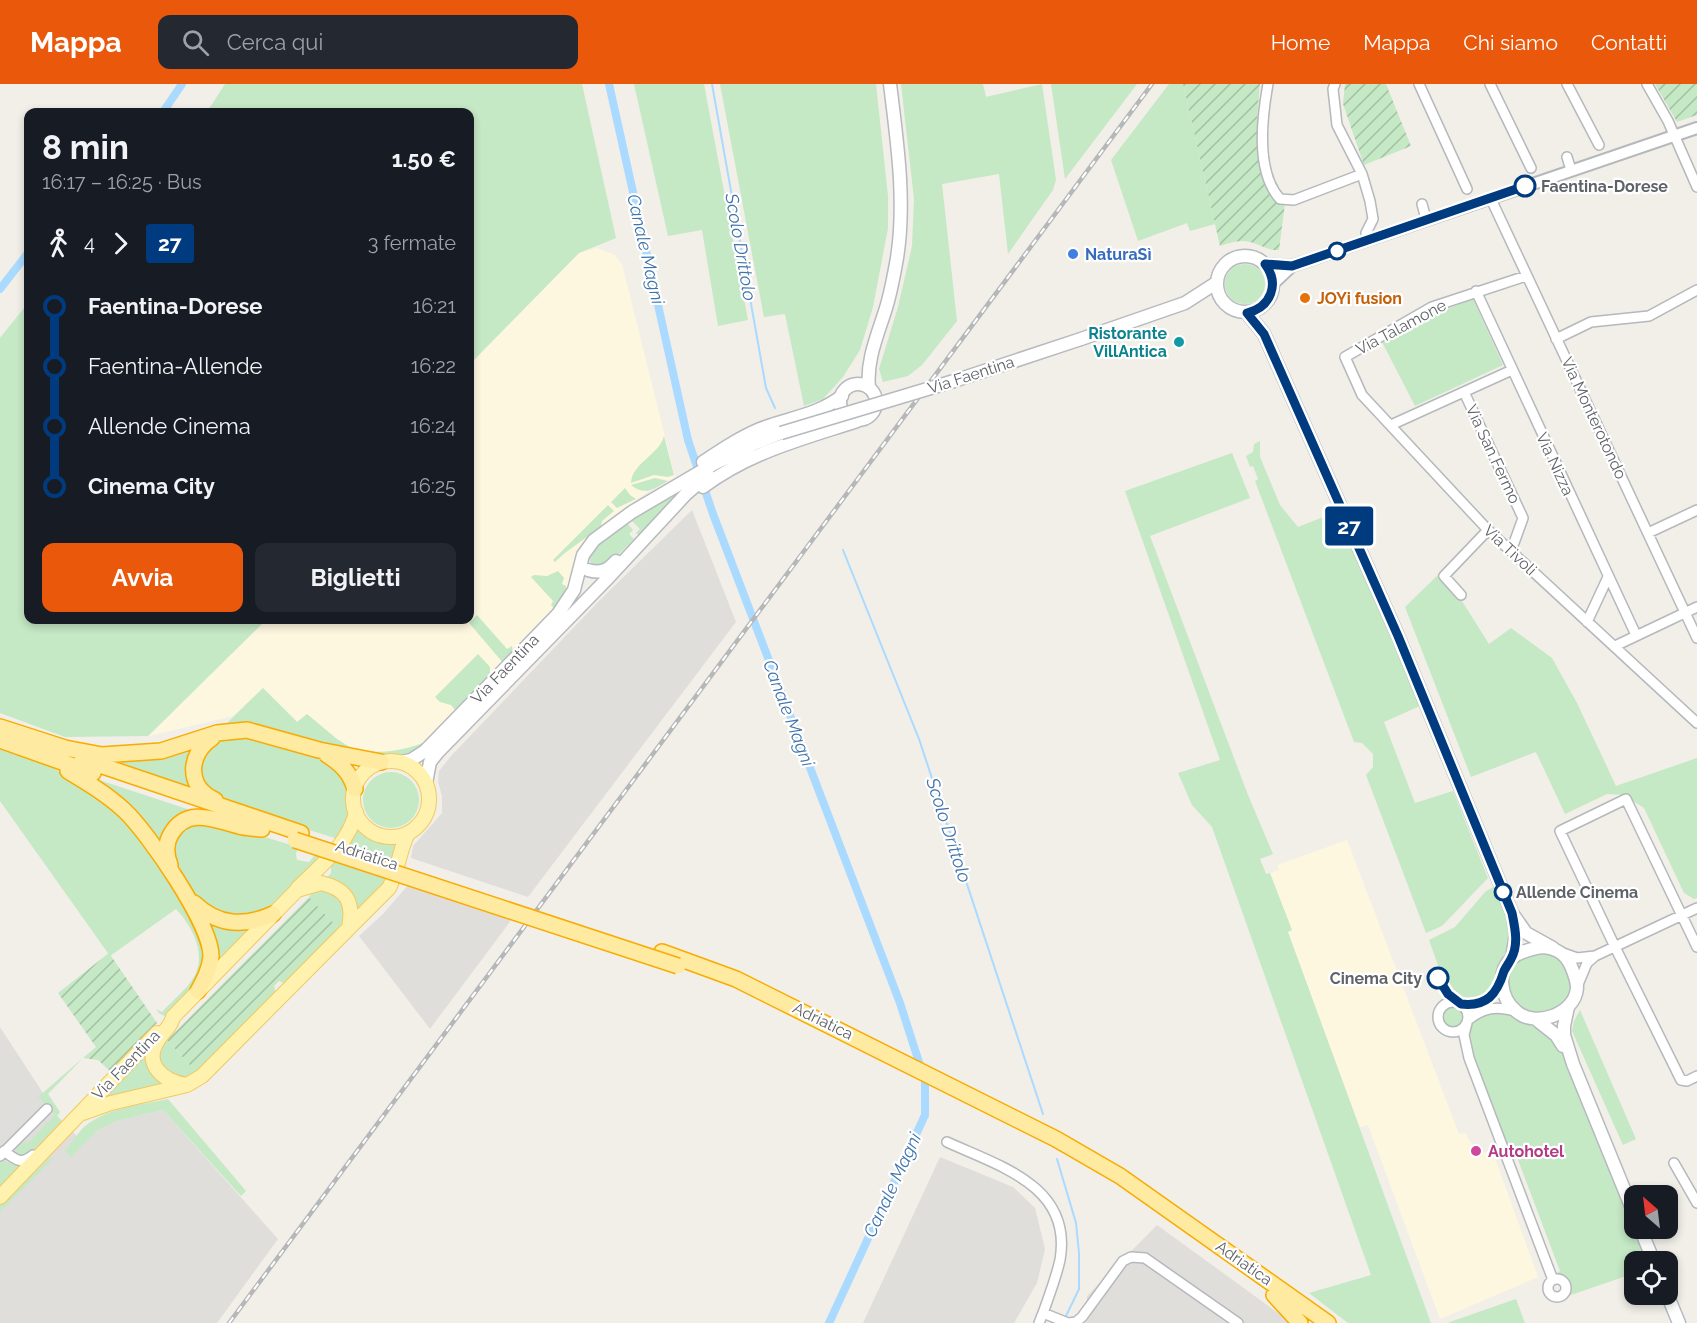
<!DOCTYPE html>
<html lang="it">
<head>
<meta charset="utf-8">
<style>
  :root { --surface:#171b24; --page:#242831; --text:#f1f3f6; --muted:#9ea1a6; --accent:#ea580c }
  body { margin:0; font-family:Raleway,sans-serif; background:var(--page); color:var(--text); height:100vh; display:flex; flex-direction:column; font-size:22px; white-space:nowrap }
  * { box-sizing:border-box; margin:0 }
  p { font-size:20px; color:var(--muted) }
  .icon { flex:none; width:33px; height:33px; fill:none; stroke:currentColor; stroke-width:2; stroke-linecap:round; stroke-linejoin:round }
  .map { position:relative; flex:1; overflow:hidden }
  .drawer { position:absolute; left:24px; top:24px; width:450px; height:516px; display:flex; flex-direction:column; background:var(--surface); border-radius:12px; box-shadow:0 3px 9px #0003 }
  .drawer>* { flex:none }
  .badge { padding:0 12px; border-radius:4px; font-size:21px; line-height:39px }
  .needle { width:39px; rotate:332deg }
  .controls { position:absolute; left:1624px; top:1101px; display:grid; gap:12px }
  .controls a { display:grid; place-items:center; width:54px; height:54px; border-radius:12px; background:var(--surface); box-shadow:0 3px 9px #0003; font-size:30px }
  .map>.badge { position:absolute; translate:-50% -50%; box-shadow:0 0 0 3px #fff }
  .legs { display:flex; align-items:center; gap:9px; height:66px; padding:0 18px; font-size:20px }
  .legs p { margin-inline-start:auto }
  .summary { display:flex; align-items:center; justify-content:space-between; height:102px; padding:0 18px }
  h1 { font-size:33px; font-weight:700; line-height:45px }
  .primary-button { display:flex; gap:12px; margin-top:auto; padding:12px 18px }
  .primary-button a { flex:1; height:69px; border-radius:12px; background:var(--accent); color:#fff; font-size:24px; font-weight:700; line-height:69px; text-align:center }
  .primary-button a+a { background:var(--page); color:var(--text) }
  ul { padding:0 18px; list-style:none }
  li { display:flex; align-items:center; gap:21px; height:60px; font-size:22px }
  li i { display:grid; place-items:center; width:9px; height:100%; margin:0 8px; background:currentColor }
  li i::after { content:''; width:15px; height:15px; margin:-8px; border:4px solid; border-radius:50%; background:var(--surface) }
  li p { margin-inline-start:auto }
  li:first-child i { background:linear-gradient(#0000 50%,currentColor 0) }
  li:last-child i { background:linear-gradient(currentColor 50%,#0000 0) }
  header { display:flex; align-items:center; gap:36px; box-sizing:border-box; height:84px; padding:0 30px; background:var(--accent); color:#fff }
  header strong { font-size:28px }
  nav { display:flex; gap:33px; margin-inline-start:auto; font-size:21px }
  .search { width:420px; height:54px; background:var(--page); display:flex; align-items:center; gap:15px; box-sizing:border-box; padding:0 21px; border-radius:12px; color:var(--muted); font-size:22px }
  .map>svg:first-child { display:block }
</style>
</head>
<body>
<header>
<strong>Mappa</strong>
<div class="search"><svg class="icon" aria-label="search" viewBox="0 0 24 24"><circle cx="10" cy="10" r="6"/><path d="M15 15l6 6"/></svg>Cerca qui</div>
<nav><a>Home</a><a>Mappa</a><a>Chi siamo</a><a>Contatti</a></nav>
</header>
<div class="map">
<svg width="1697" height="1239" viewBox="0 0 1697 1239">
  <defs>
    <pattern id="garden-furrows" width="10" height="10" patternUnits="userSpaceOnUse" patternTransform="scale(1.5)"><rect width="10" height="10" fill="#c5e8c5"/><path d="M-1 1l2-2M0 10L10 0M9 11l2-2" fill="none" stroke="#a3c0a4"/></pattern>
  </defs>
  <rect width="100%" height="100%" fill="#f1efe8"/>
  <path fill="#fef7e0" d="M597,164L615,171L622,180L675,393L649,407L609,435L580,466L573,501L558,527L430,656L408,665L388,668L350,666L351,663L337,655L307,630L298,638L263,604L233,632L149,652L266,536H470V280L579,169Z
    M1347,756L1459,1050L1465,1049L1478,1070L1492,1066L1538,1193L1440,1235L1368,1041L1360,1043L1266,791L1279,786L1277,781Z"/>
  <path fill="#e0deda" d="M692,426L736,538L528,813L411,774L413,762L442,729V712L438,698L439,687L451,672L599,517Z
    M409,800L512,835L430,945L359,852L383,830Z
    M0,943L43,1009L39,1014L84,1059L98,1046L117,1037L163,1026L278,1155L217,1239H0Z
    M940,1073L1013,1103L1035,1124L1045,1165L1037,1199L1014,1239H863Z
    M1157,1141L1292,1239H1086L1087,1212Z"/>
  <path fill="#c5e8c5" d="M225,0H582L616,154L579,169L470,280V28H207Z
    M634,0H704L748,236L718,242L702,146L668,152Z
    M720,0H876L888,112V144L873,223L860,266L843,293L823,315L804,322L785,230L764,233Z
    M901,0H983L986,13L1042,0L1056,96L1053,106L1008,170L999,90L942,100L957,237L922,281L908,292L883,298L879,285L898,223L912,162L914,115Z
    M1051,0H1137L1065,95Z
    M1169,0H1183L1215,140L1190,147L1187,139L1138,157L1111,76Z
    M1225 200a20 20 0 1 1 40 0a20 20 0 1 1-40 0Z
    M1473,215L1503,281L1415,322L1382,258L1432,231Z
    M28,219V536H266L148,652L65,653L0,629V254Z
    M664,352L674,391L668,393L654,391L631,399C632,379 659,371 664,352Z
    M1260,357V373L1280,421L1298,443L1336,428L1420,622L1384,638L1415,719L1453,707L1488,794L1442,842L1426,849L1366,691L1373,683V670L1362,659L1354,658L1255,397L1258,395L1253,382L1250,383L1246,372L1253,368L1254,360Z
    M1232,369L1250,414L1150,452L1248,711L1273,770L1260,775L1266,790L1270,789L1292,846L1288,848L1431,1239H1348L1309,1209L1371,1191L1212,743L1192,721L1178,689L1220,676L1125,407Z
    M655,394L668,397C655,404 645,413 631,401Z
    M694,396L640,452L636,449L640,445L630,435Z
    M625,404L630,411L636,415L617,424L611,418Z
    M608,421L614,427L602,437L601,442C586,455 569,464 555,478L553,476Z
    M626,438L633,446L629,450L634,455L611,478L594,483L588,474L595,464Z
    M558,487L564,494L562,500L566,502L564,515L559,524H554L551,521L553,517L531,493L534,491L547,492Z
    M1439,490L1460,514L1489,560L1511,544L1552,574L1577,619L1616,702L1697,674V814L1694,815L1684,809L1644,724L1624,711L1607,710L1565,730L1536,668L1471,693L1405,523Z
    M477,531L507,565L512,562L513,569L504,580L469,539Z
    M478,570L490,583V591L456,627L451,621L440,618L435,613Z
    M263,604L297,638L307,630L337,655L351,664L350,666C382,670 401,668 430,656L417,668L401,673H376L319,661L267,643L251,640L223,643Z
    M243,651C264,656 323,668 336,682C346,694 351,715 351,730C351,738 344,749 341,756L281,737L260,727L218,713L205,704L198,674L214,657Z
    M196,660L201,710L89,673Z
    M0,663L44,679L79,698L125,733L188,823L206,869L198,898L165,932L160,930L156,925L162,928C172,917 186,906 194,893C207,870 192,842 176,825L110,872L0,717Z
    M363 716a28 28 0 1 1 56 0a28 28 0 1 1-56 0Z
    M87,692L196,728L161,766Z
    M207,736L298,763L296,770L297,776L309,778L314,772L317,771L319,774L313,783L271,825L234,836L196,815L176,785L172,754L176,747Z
    M360,743C372,754 382,758 398,757L388,796L355,830L325,796L331,789V779L346,764Z
    M322,803L344,815L346,837L340,846L309,813L311,811L309,808Z
    M1494,803L1511,842L1508,869L1498,889L1495,900L1482,914L1466,916L1455,911L1445,901L1429,856L1455,843L1486,807Z
    M209,840L232,846H250L216,882Z
    M1509 899a31 31 0 1 1 62 0a31 31 0 1 1-62 0Z
    M1442 933a11 11 0 1 1 22 0a11 11 0 1 1-22 0Z
    M1580,926L1636,1055L1623,1061L1572,947L1574,937Z
    M1491,927L1507,929L1521,939L1537,943L1554,955L1562,968L1647,1177L1635,1178V1189L1565,1213L1568,1210V1200L1555,1190L1560,1187L1515,1068L1510,1070L1472,969L1468,950L1471,940L1480,932Z
    M165,954L198,990L179,996L160,983L159,962Z
    M150,964L169,1001L97,1018Z
    M83,974L48,1010L60,1028L57,1032L65,1040L47,1058C36,1060 22,1083 15,1064L17,1061L19,1063L24,1058L27,1060L46,1040L42,1036L48,1039L55,1031L38,1013Z
    M168,1015L246,1107L241,1112L163,1026L117,1037L98,1046L71,1073L65,1067C72,1060 76,1051 83,1044C105,1024 140,1021 168,1015Z
    M50,1074L52,1076L0,1128V1121Z
    M2,1077L20,1083L0,1106V1079Z
    M1516,1215L1525,1239H1447Z"/>
  <path fill="url(#garden-furrows)" d="M1183,0H1260C1257,29 1250,108 1285,119L1279,166C1268,167 1260,160 1250,158C1240,155 1229,159 1220,162Z
    M1345,0H1386L1411,62L1364,81L1343,20Z
    M1655,0H1697V31L1677,38Z
    M309,813L340,846L286,900L279,897L274,902L276,911L198,990L167,956Z
    M109,869L157,939L111,988L98,976L83,974L96,963L58,909Z"/>
  <g fill="none" stroke-linecap="round" stroke-linejoin="round">
    <path stroke="#aadaff" stroke-width="2" d="M712,0L766,304L775,324
      M843,466L919,655L1043,1030
      M1057,1075L1076,1139L1079,1169V1205L1065,1234"/>
    <path stroke="#aadaff" stroke-width="8" d="M609,0L688,356L713,430L900,919L925,997V1031L829,1239
      M163,28L182,0
      M0,205L28,169"/>
    <defs>
      <path id="minor" d="M1268,0C1262,33 1255,87 1280,115L1294,116L1362,90
        M1335,0L1333,5L1337,41L1362,90L1370,117L1373,135L1366,149L1368,156
        M1419,0L1467,105
        M1490,0L1531,84
        M1567,0L1599,61
        M1647,0L1668,37L1697,103
        M1567,73L1571,86
        M1490,113L1697,554
        M1422,120L1426,135
        M1526,192L1432,223L1345,273L1362,311L1488,446L1697,639
        M1476,207L1636,551
        M1556,255L1591,238L1649,232L1697,206
        M1464,308L1523,434L1514,459L1509,465
        M1391,341L1512,286
        M1648,449L1697,426
        M1461,511L1444,492L1488,446
        M1587,538L1608,493
        M1615,562L1697,523
        M1697,863L1626,715L1560,747L1615,863L1681,996L1687,997L1697,992
        M1563,869L1577,874L1595,872L1697,824
        M1438,894C1444,903 1450,915 1460,919C1477,927 1495,911 1502,896
        M1577,903L1587,879L1595,872
        M1438 933a15 15 0 1 1 30 0a15 15 0 1 1-30 0Z
        M1468,936C1484,923 1496,922 1515,927
        M1467,939L1464,951L1469,974L1553,1196
        M947,1058C999,1082 1073,1102 1060,1176C1056,1194 1049,1212 1043,1229
        M4,1067C16,1076 21,1081 33,1071
        M0,1072L47,1025
        M1674,1079L1697,1119
        M1548 1204a9 9 0 1 1 18 0a9 9 0 1 1-18 0Z
        M1039,1239L1043,1229L1068,1239
        M1069,1239L1076,1238L1082,1233L1123,1177L1131,1173L1145,1174L1238,1239"/>
      <path id="tertiary" d="M1265,180L1292,182
        M1273,200L1292,182L1697,44"/>
      <path id="secondary" d="M1217 200a28 28 0 1 1 56 0a28 28 0 1 1-56 0Z
        M1247,229L1264,250L1398,552L1512,829L1526,849L1553,864
        M1081,255L1185,219L1216,199
        M840 318a18 18 0 1 1 36 0a18 18 0 1 1-36 0Z
        M869,304C866,276 878,250 886,224C891,208 894,191 897,174C906,117 897,57 890,0
        M703,378C721,366 739,354 760,345C788,334 818,331 842,312
        M703,403C750,368 802,355 857,337
        M588,486C601,490 608,486 616,477
        M401,678L411,676L425,667L558,530L574,506L583,471L594,456L632,428L712,381L756,359L781,349
        M426,699L430,678L438,668L609,493L686,410L708,391
        M1542,863C1556,864 1565,869 1571,882C1574,889 1577,897 1577,904C1575,931 1534,944 1516,927C1501,915 1496,888 1512,874C1520,867 1532,865 1542,863Z
        M1512,874L1516,850L1513,833
        M1568,923L1564,942V951L1573,980L1635,1132
        M1537,936L1556,951L1563,962
        M1640,1144L1654,1178
        M1667,1210L1679,1239"/>
      <path id="primary" d="M353 715a38 38 0 1 1 76 0a38 38 0 1 1-76 0Z
        M321,799C347,805 354,818 349,844L202,992L187,1001C164,998 142,980 158,956C164,946 170,945 173,933L297,806Z
        M298,804C320,782 349,760 356,728
        M349,844L389,804C398,787 399,767 408,749
        M83,1029L111,1019L183,1002
        M0,1113L157,949"/>
      <path id="trunk" d="M0,643L65,664L102,671L161,667L217,649L247,646L319,666L381,678
        M212,654C188,670 186,703 215,716
        M0,656L93,689
        M327,671C341,680 350,688 355,705
        M82,675L301,749
        M68,687C88,699 108,711 125,727C149,750 211,840 211,872C210,885 204,896 198,907
        M170,781C166,771 165,760 171,750C187,722 215,736 239,742C246,744 255,744 262,745
        M194,819C218,842 244,843 273,830
        M662,868L736,895L1056,1055L1120,1092L1328,1239
        M1274,1211L1300,1239"/>
    </defs>
    <use href="#minor" stroke="#b5b8bc" stroke-width="12"/>
    <use href="#tertiary" stroke="#b5b8bc" stroke-width="14"/>
    <use href="#secondary" stroke="#b6babf" stroke-width="15"/>
    <use href="#primary" stroke="#f2c960" stroke-width="16"/>
    <use href="#trunk" stroke="#f9ab00" stroke-width="18"/>
    <use href="#minor" stroke="#fff" stroke-width="9"/>
    <use href="#tertiary" stroke="#fff" stroke-width="10"/>
    <use href="#secondary" stroke="#fff" stroke-width="12"/>
    <use href="#primary" stroke="#fff2af" stroke-width="14"/>
    <use href="#trunk" stroke="#feeaa1" stroke-width="15"/>
    <defs>
      <path id="rail" d="M229,1239L1152,0"/>
    </defs>
    <use href="#rail" stroke="#b6b7b8" stroke-width="4.5"/>
    <use href="#rail" stroke="#fff" stroke-width="2" stroke-dasharray="7" stroke-linecap="butt"/>
    <defs>
      <path id="secondary-bridge" d="M781,349L954,297L1081,255"/>
      <path id="trunk-bridge" d="M295,756L678,882"/>
    </defs>
    <use href="#secondary-bridge" stroke="#b6babf" stroke-width="15" stroke-linecap="butt"/>
    <use href="#trunk-bridge" stroke="#f9ab00" stroke-width="18" stroke-linecap="butt"/>
    <use href="#secondary-bridge" stroke="#fff" stroke-width="12"/>
    <use href="#trunk-bridge" stroke="#feeaa1" stroke-width="15"/>
  </g>
  <g fill="none" stroke-linecap="round" stroke-linejoin="round">
    <defs>
      <path id="line-1" d="M1438,894L1448,910L1461,920C1487,923 1497,910 1504,887C1506,883 1509,879 1511,875C1519,861 1515,844 1512,829L1398,552L1264,250L1247,229C1271,223 1280,200 1265,180L1292,182L1525,102"/>
    </defs>
    <use href="#line-1" stroke="#fff" stroke-width="14"/>
    <use href="#line-1" stroke="#003b80" stroke-width="9"/>
  </g>
  <g fill="#fff" stroke="#003b80" stroke-width="3">
    <circle cx="1525" cy="102" r="10"/>
    <circle cx="1337" cy="167" r="8"/>
    <circle cx="1503" cy="808" r="8"/>
    <circle cx="1438" cy="894" r="10"/>
  </g>
  <circle fill="#3f7fe0" stroke="#fff" stroke-width="2" cx="1073" cy="170" r="6"/>
  <circle fill="#e8710a" stroke="#fff" stroke-width="2" cx="1305" cy="214" r="6"/>
  <circle fill="#0f9aa8" stroke="#fff" stroke-width="2" cx="1179" cy="258" r="6"/>
  <circle fill="#d1479c" stroke="#fff" stroke-width="2" cx="1476" cy="1067" r="6"/>
  <g text-anchor="middle" dominant-baseline="central" stroke-width="4.5" stroke-linejoin="round" paint-order="stroke">
    <g font-size="16" font-weight="bold" fill="#5f6368" stroke="#fff" text-anchor="start">
      <text x="1541" y="102">Faentina-Dorese</text>
      <text x="1516" y="808">Allende Cinema</text>
      <text x="1422" y="894" text-anchor="end">Cinema City</text>
    </g>
    <g font-size="16" font-weight="bold" fill="#366cbe" stroke="#fff" text-anchor="start">
      <text x="1085" y="170">NaturaSì</text>
    </g>
    <g font-size="16" font-weight="bold" fill="#c56008" stroke="#fff" text-anchor="start">
      <text x="1317" y="214">JOYi fusion</text>
    </g>
    <g font-size="16" fill="#5f6368" stroke="#fff">
      <text transform="translate(1401 243) rotate(-28)">Via Talamone</text>
      <text transform="translate(971 291) rotate(-18)">Via Faentina</text>
      <text transform="translate(1594 334) rotate(65)">Via Monterotondo</text>
      <text transform="translate(1493 370) rotate(65)">Via San Fermo</text>
      <text transform="translate(1555 380) rotate(65)">Via Nizza</text>
      <text transform="translate(1510 466) rotate(43)">Via Tivoli</text>
      <text transform="translate(505 585) rotate(-46)">Via Faentina</text>
      <text transform="translate(367 771) rotate(18)">Adriatica</text>
      <text transform="translate(823 937) rotate(26)">Adriatica</text>
      <text transform="translate(126 981) rotate(-46)">Via Faentina</text>
      <text transform="translate(1244 1179) rotate(35)">Adriatica</text>
    </g>
    <g font-size="16" font-weight="bold" fill="#0d838f" stroke="#fff" text-anchor="end">
      <text x="1167" y="249">Ristorante<tspan x="1167" dy="18">VillAntica</tspan></text>
    </g>
    <g font-size="16" font-weight="bold" fill="#b23c85" stroke="#fff" text-anchor="start">
      <text x="1488" y="1067">Autohotel</text>
    </g>
    <g font-size="18" font-style="italic" fill="#4174aa" stroke="#fff">
      <text transform="translate(741 163) rotate(80)">Scolo Drittolo</text>
      <text transform="translate(646 165) rotate(77)">Canale Magni</text>
      <text transform="translate(789 629) rotate(69)">Canale Magni</text>
      <text transform="translate(949 746) rotate(72)">Scolo Drittolo</text>
      <text transform="translate(892 1101) rotate(-65)">Canale Magni</text>
    </g>
  </g>
</svg>
<div class="controls">
<a><svg class="needle" viewBox="-14 -14 28 28"><path d="M0-13l5 13h-10z" fill="#e53935"/><path d="M0 13l5-13h-10z" fill="#9ea1a6"/></svg></a>
<a><svg class="icon" aria-label="locate" viewBox="0 0 24 24"><circle cx="12" cy="12" r="6"/><path d="M12 2v4M12 18v4M2 12h4M18 12h4"/></svg></a>
</div>
<b class="badge" style="left:1349px;top:442px;background:#003b80;color:#fff">27</b>
<section class="drawer">
<div class="summary"><div><h1>8 min</h1><p>16:17 – 16:25 · Bus</p></div><b>1.50 €</b></div>
<div class="legs"><svg class="icon" aria-label="walk" viewBox="0 0 24 24"><circle cx="13" cy="4" r="2"/><path d="M13 8l-2 6 4 7M11 14l-3 7M7 12l3-4h3l4 4"/></svg>4<svg class="icon" aria-label="forward" viewBox="0 0 24 24"><path d="M9 5l7 7-7 7"/></svg><b class="badge" style="background:#003b80;color:#fff">27</b><p>3 fermate</p></div>
<ul>
<li><i style="color:#003b80"></i><b>Faentina-Dorese</b><p>16:21</p></li>
<li><i style="color:#003b80"></i><span>Faentina-Allende</span><p>16:22</p></li>
<li><i style="color:#003b80"></i><span>Allende Cinema</span><p>16:24</p></li>
<li><i style="color:#003b80"></i><b>Cinema City</b><p>16:25</p></li>
</ul>
<div class="primary-button"><a>Avvia</a><a>Biglietti</a></div>
</section>
</div>
</body>
</html>
